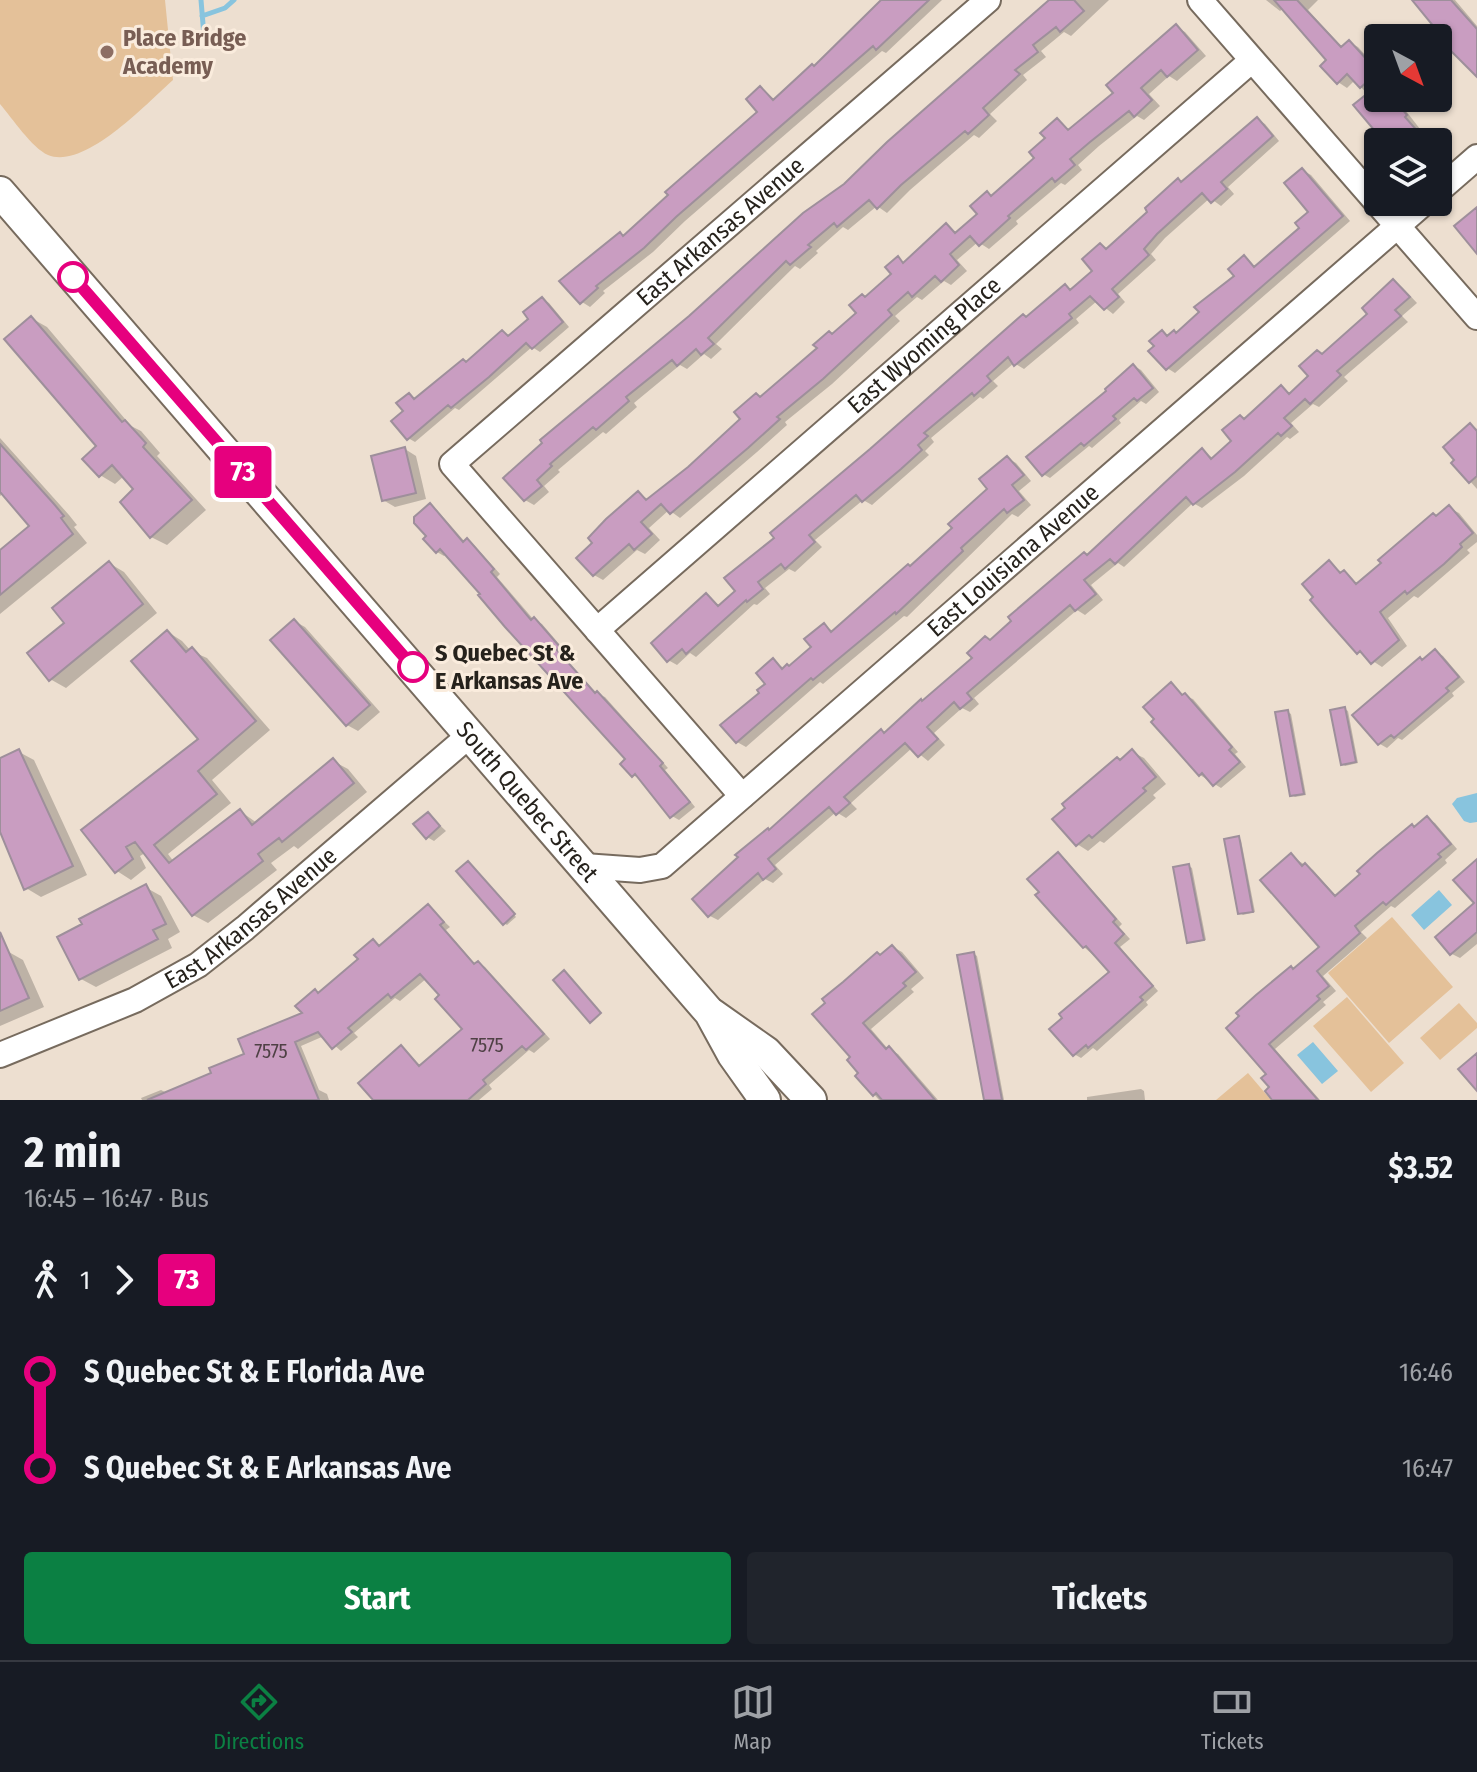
<!DOCTYPE html>
<html lang="en">
<head>
<meta charset="utf-8">
<style>
  :root { --surface:#171b24; --page:#20242c; --text:#f1f3f6; --muted:#9ea1a6; --line:#363941; --accent:#0b8043 }
  body { margin:0; font-family:"Fira Sans Condensed",sans-serif; background:var(--page); color:var(--text); height:100vh; display:flex; flex-direction:column; font-size:30px; white-space:nowrap }
  * { box-sizing:border-box; margin:0 }
  p { font-size:26px; color:var(--muted) }
  .icon { flex:none; width:44px; height:44px; fill:none; stroke:currentColor; stroke-width:2; stroke-linecap:round; stroke-linejoin:round }
  .map { position:relative; height:1100px; overflow:hidden }
  .details { display:flex; flex-direction:column; background:var(--surface); flex:1 }
  .details>* { flex:none }
  .badge { padding:0 16px; border-radius:6px; font-size:28px; line-height:52px }
  .needle { width:52px; rotate:139deg }
  .buttons { position:absolute; left:1364px; top:24px; display:grid; gap:16px }
  .buttons a { display:grid; place-items:center; width:88px; height:88px; border-radius:8px; background:var(--surface); box-shadow:0 2px 6px #0004; font-size:40px }
  .map>.badge { position:absolute; translate:-50% -50%; box-shadow:0 0 0 4px #fff }
  .legs { display:flex; align-items:center; gap:12px; height:88px; padding:0 24px; font-size:26px }
  .legs p { margin-inline-start:auto }
  .summary { display:flex; align-items:center; justify-content:space-between; height:136px; padding:0 24px }
  h1 { font-size:44px; font-weight:700; line-height:60px }
  .action { display:flex; gap:16px; margin-top:auto; padding:16px 24px }
  .action a { flex:1; height:92px; border-radius:8px; background:var(--accent); color:#fff; font-size:32px; font-weight:700; line-height:92px; text-align:center }
  .action a+a { background:var(--page); color:var(--text) }
  ul { padding:0 24px; list-style:none }
  li { display:flex; align-items:center; gap:28px; height:96px; font-size:30px }
  li i { display:grid; place-items:center; width:12px; height:100%; margin:0 10px; background:currentColor }
  li i::after { content:''; width:20px; height:20px; margin:-10px; border:6px solid; border-radius:50%; background:var(--surface) }
  li p { margin-inline-start:auto }
  li:first-child i { background:linear-gradient(#0000 50%,currentColor 0) }
  li:last-child i { background:linear-gradient(currentColor 50%,#0000 0) }
  .menu { display:flex; justify-content:space-around; align-items:center; height:112px; border-top:2px solid var(--line); background:var(--surface); font-size:22px; color:var(--muted) }
  .menu a { display:grid; justify-items:center; gap:4px }
  .menu .on { color:var(--accent) }
  .map>svg:first-child { display:block }
</style>
</head>
<body>
<div class="map">
<svg width="1477" height="1100" viewBox="0 0 1477 1100">
  <rect width="100%" height="100%" fill="#eddfd0"/>
  <path fill="#e4c199" d="M0,0H165L173,80C147,103 85,170 48,155C32,148 12,118 0,104Z
    M1392,917L1453,987L1389,1043L1328,973Z
    M1347,997L1404,1063L1371,1092L1313,1026Z
    M1459,1003L1477,1023V1028L1440,1060L1420,1038Z
    M1248,1073L1271,1100H1216Z"/>
  <path fill="#88c4de" d="M1477,793V822L1470,823L1464,821L1452,804L1457,798Z
    M1439,890L1452,905L1424,930L1411,915Z
    M1313,1042L1338,1071L1322,1084L1297,1055Z"/>
  <path fill="#0003" d="M885,0H942L886,53L882,51L685,221L653,252L603,291L605,293L590,307L582,302L620,234L625,237L760,113L761,88L775,100L815,68Z
    M1051,0H1109L1071,36L1064,32L1041,51L1046,57L1023,75L1027,80L990,114L997,121L979,138L974,135L910,190L887,213L877,206L848,230L843,227L816,251L818,253L800,269L795,266L716,344L722,349L711,359L704,354L687,369L680,365L634,403L637,407L606,434L603,432L558,470L560,472L544,486L549,492L534,505L525,500L506,478L845,185Z
    M1266,0H1318L1308,10L1343,48L1349,42L1358,47L1378,69V98H1396L1430,142H1396L1393,138L1390,141L1381,136L1368,95L1355,80L1347,88L1338,82L1329,60L1284,8L1280,11Z
    M1415,0H1455L1477,26V74Z
    M1176,27L1185,32L1206,56L1177,81L1169,76L1149,94L1160,106L1144,120L1137,116L1099,146L1078,165L1082,170L1065,185L1061,183L1016,221L1018,224L989,249L978,242L957,260L967,271L951,285L944,281L922,300L917,297L895,316L900,321L832,384L785,422L787,425L757,452L680,518L669,510L649,528L660,540L645,554L637,550L603,580L594,575L638,493L649,500L689,468L762,398L859,313L866,299L894,274L898,259L905,263L946,226L957,233L979,214L987,194L993,197L1037,159L1058,121L1070,131L1115,93Z
    M1257,119L1265,124L1279,141L1228,187L1234,194L1221,206L1210,198L1165,238L1151,254L1156,260L1118,294L1125,302L1113,314L1097,301L1076,319L1079,323L1024,369L1014,363L993,381L998,386L983,399L980,397L931,438L934,442L925,451L929,455L872,505L863,500L815,540L822,547L795,572L789,569L765,588L770,594L757,605L754,604L696,657L690,653L677,665L668,660L706,595L721,607L738,592L777,538L1065,286L1073,291L1095,271L1101,245L1108,250Z
    M1438,151L1446,160L1438,168Z
    M1302,170L1311,175L1350,221L1175,373L1167,368L1162,332L1169,336L1177,334L1237,276L1244,258L1256,268L1302,228L1311,212Z
    M1394,282L1402,287L1417,303L1402,316L1408,322L1344,377L1348,381L1319,407L1313,404L1291,423L1299,432L1290,439L1287,437L1244,476L1202,508L1193,503L1124,567L1118,563L1091,585L1103,600L1085,615L1077,610L974,698L979,704L970,712L962,708L934,733L945,745L928,761L912,748L851,803L857,809L846,818L836,812L775,865L783,874L773,883L765,879L718,920L710,916L695,899L882,732L886,734L923,702L1136,514L1134,511L1182,467L1202,450L1214,459L1234,441L1245,420L1281,388L1292,395L1311,376L1324,355L1370,314Z
    M542,299L549,303L569,327L540,352L532,347L459,410L455,408L415,442L408,438L406,411L409,395L417,400L467,364L502,332L510,337L531,319Z
    M31,318L47,327L131,426L141,431L160,453L157,456L206,510L167,545L151,537L136,489L124,476L115,484L100,475L99,446Z
    M1134,366L1141,370L1159,392L1146,404L1141,401L1119,420L1121,423L1092,448L1089,446L1050,478L1043,474L1109,391Z
    M1471,425L1477,429V489L1454,463Z
    M0,438L69,515L77,525L74,527L87,543L0,614V552L32,526L4,493L0,496Z
    M405,449L416,456L426,499L395,507L383,500Z
    M1007,458L1016,463L1031,481L1019,491L1031,505L1018,517L1012,514L907,617L904,616L823,684L820,682L746,747L737,742L768,684L773,661L785,669L789,668L814,648L824,625L834,632L955,528L990,489Z
    M430,506L437,510L465,542L474,545L500,574L497,577L534,620L542,624L566,652L562,655L597,694L605,697L668,768L665,770L695,807L679,820L672,816L640,779L633,775L628,759L446,554L444,556L437,552Z
    M1449,508L1459,513L1477,535V542L1467,550L1470,553L1418,598L1414,596L1388,618L1407,646L1382,667L1359,652L1329,563L1359,585Z
    M109,563L124,572L157,613L66,688L50,679Z
    M294,621L305,627L380,712L358,731L347,725Z
    M168,632L182,641L191,651L207,658L270,730L212,780L231,803L168,854L174,862L240,811L257,823L333,761L348,769L367,792L298,849L294,846L271,863L277,870L208,923L193,915L145,853L140,856L146,868L131,880L117,871L84,830L201,739Z
    M1436,652L1443,656L1465,682L1452,693L1454,696L1402,740L1398,738L1387,748L1380,744L1355,715Z
    M1171,685L1184,696L1193,699L1238,752L1235,754L1246,767L1221,788L1200,775Z
    M1345,709L1348,711L1358,763L1345,766L1343,764Z
    M1288,712L1291,714L1306,795L1295,797L1292,795Z
    M19,752L34,760L87,875L41,897L26,888L0,827V761Z
    M1132,752L1144,758L1166,784L1153,795L1156,798L1104,843L1100,841L1088,851L1077,844L1121,762Z
    M428,814L446,831L434,841L427,837Z
    M1427,819L1435,823L1457,849L1445,860L1447,863L1395,908L1391,906L1361,932L1367,938L1323,976L1336,991L1323,1002L1326,1005L1275,1049L1320,1100H1275L1269,1074L1229,1028L1322,947L1291,856L1313,870L1337,897Z
    M1238,838L1241,840L1255,912L1243,915L1240,913Z
    M1058,855L1065,859L1122,924L1119,927L1130,939L1120,947L1158,991L1146,1002L1148,1005L1097,1051L1093,1048L1081,1058L1074,1054L1112,972L1084,947Z
    M469,863L516,917L507,925L504,923Z
    M1477,865V944L1460,958L1452,954L1437,937L1476,903Z
    M1189,866L1192,868L1206,940L1192,943L1189,942Z
    M145,887L161,896L180,932L168,939L172,948L96,987L81,979Z
    M428,906L450,927L446,930L476,965L478,963L485,967L550,1039L534,1053L529,1050L489,1085L492,1089L479,1100H384L401,1048L422,1067L465,1030L427,978L400,1001L395,998L354,1033L358,1037L341,1051L324,1036L301,1046L319,1090L327,1094L329,1100H142L141,1098L161,1090L167,1093L214,1074L247,1055L305,1014L315,991L320,994L361,959L373,942L382,947Z
    M893,947L902,952L924,978L911,989L914,992L871,1029L888,1049L898,1054L938,1100H879L858,1076L861,1073L850,1060L881,957Z
    M7,951L23,960L44,1007L0,1026V954Z
    M974,954L977,956L1004,1100H986Z
    M1141,1089L1144,1091L1145,1100H1087V1097Z"/>
  <g fill="none" stroke-linecap="round" stroke-linejoin="round">
    <path stroke="#88c4de" stroke-width="5" d="M201,0L204,36
      M202,16L225,8L234,0"/>
  </g>
  <path fill="#c99dc1" stroke="#9e8f9b" stroke-width="2" d="M881,0H929L876,50L873,46L676,217L644,248L596,286L598,288L580,304L559,281L620,232L623,236L668,195L665,192L757,112L746,99L760,86L773,100L812,64L814,66Z
    M1049,0H1074L1084,11L1060,32L1056,27L1033,45L1038,52L1015,70L1020,74L983,108L989,115L968,134L965,131L901,185L877,209L869,200L837,227L834,223L808,245L811,247L790,265L786,261L708,338L714,344L701,355L696,349L677,366L672,360L626,397L629,401L596,430L593,427L550,464L552,466L537,480L542,486L524,501L503,478L542,443L540,440L689,316L803,213L844,184L887,142Z
    M1274,0H1297L1341,47L1349,40L1378,72L1360,88L1347,74L1337,84L1320,66L1326,60Z
    M1412,0H1451L1477,29V77L1446,46L1448,44Z
    M1176,24L1198,50L1167,77L1161,70L1141,88L1152,100L1134,117L1129,111L1090,142L1070,159L1075,165L1055,182L1052,178L1008,216L1010,218L979,246L970,236L950,254L959,265L941,282L935,276L912,297L908,292L888,310L892,315L823,379L777,417L780,419L748,448L670,514L661,504L641,522L652,534L634,550L629,544L593,576L576,558L592,543L588,538L606,519L638,491L646,500L688,467L740,419L734,412L756,393L760,397L817,348L813,345L829,331L832,334L856,313L849,305L862,294L865,297L891,274L885,267L898,256L903,263L946,223L955,233L977,214L970,206L987,191L991,196L1034,158L1029,152L1045,138L1040,133L1057,118L1068,130L1113,93L1106,85Z
    M1373,89L1378,98H1393L1407,115L1405,117L1427,142H1394L1385,133L1380,137L1353,105Z
    M1257,117L1273,136L1221,182L1227,189L1211,203L1202,193L1157,234L1144,249L1149,255L1112,289L1119,297L1104,310L1090,296L1069,314L1072,318L1014,366L1008,357L987,376L991,381L974,396L972,393L924,433L928,436L918,445L922,450L901,469L862,502L856,495L809,535L815,542L785,569L781,564L758,582L763,589L747,602L746,600L686,654L682,649L667,662L651,643L706,593L718,606L735,591L724,578L774,538L770,533L870,449L1023,314L1026,317L1065,284L1070,290L1092,271L1082,259L1100,243L1106,249L1147,212L1145,208L1178,178L1181,182Z
    M1302,168L1343,216L1166,370L1148,351L1154,346L1149,341L1162,330L1167,336L1174,330L1176,333L1199,312L1194,307L1234,276L1228,269L1244,255L1254,267L1299,228L1295,223L1308,212L1284,183Z
    M1477,207V254L1454,226Z
    M1393,279L1410,297L1395,310L1401,316L1337,371L1341,375L1310,404L1305,399L1284,418L1292,426L1281,436L1278,433L1235,472L1193,505L1186,497L1115,564L1110,559L1084,580L1096,594L1075,611L1070,605L967,693L972,699L960,709L954,702L927,727L938,739L918,757L905,743L844,797L850,803L836,815L829,807L768,859L776,869L763,880L758,873L708,917L692,899L738,857L735,855L768,828L769,830L881,729L884,733L921,699L922,701L972,658L967,653L985,636L990,640L1011,621L1008,617L1084,552L1087,555L1202,448L1211,459L1231,441L1222,430L1240,415L1244,419L1281,385L1289,394L1308,376L1299,366L1317,350L1322,354L1367,314L1362,308Z
    M542,297L563,322L532,349L526,343L489,377L451,408L448,405L407,440L391,421L403,411L396,403L409,393L414,399L463,359L466,362L502,330L508,336L528,319L523,312Z
    M31,316L122,422L125,420L146,443L143,447L192,500L150,538L120,502L133,489L112,465L99,477L82,459L96,446L4,339Z
    M1133,364L1153,388L1137,401L1134,398L1113,416L1116,419L1084,446L1081,443L1042,476L1026,457L1106,391L1105,389Z
    M1470,423L1477,431V476L1469,483L1451,463L1454,460L1443,447Z
    M0,444L54,504L64,516L61,518L73,534L0,595V550L29,526L0,492Z
    M405,447L416,493L382,501L371,456Z
    M1007,456L1024,475L1012,485L1024,500L1007,513L1004,509L961,548L963,551L896,614L895,612L813,680L811,678L736,743L720,725L759,693L757,690L765,684L756,673L773,658L782,669L787,664L789,666L811,647L804,639L824,623L831,632L908,564L910,566L952,528L948,524L987,489L979,479Z
    M430,503L463,542L467,538L494,569L491,572L531,620L534,617L560,647L557,650L595,693L597,691L663,763L660,766L690,802L670,818L635,774L632,777L620,764L625,759L505,627L478,595L480,594L440,549L436,553L423,539L426,536L414,523V517Z
    M1449,505L1473,533L1460,544L1462,547L1444,564L1407,594L1405,591L1380,612L1399,640L1371,664L1360,651L1357,654L1327,620L1310,600L1313,597L1302,584L1329,560L1340,573L1344,570L1356,584L1381,563L1378,560L1433,513L1436,516Z
    M109,561L143,604L49,681L27,653L64,623L52,608Z
    M294,619L370,705L346,726L270,640Z
    M167,630L186,652L192,647L256,721L198,771L217,794L154,845L169,863L240,809L252,825L333,758L354,783L282,842L279,838L258,854L263,861L192,916L135,842L126,847L133,859L115,873L81,830L198,739L131,661Z
    M1435,649L1459,677L1446,688L1449,691L1435,703L1394,738L1391,735L1378,745L1352,715L1420,657L1422,660Z
    M1171,682L1182,695L1185,693L1232,747L1229,750L1240,762L1213,786L1202,773L1199,776L1169,742L1151,722L1154,719L1143,707Z
    M1345,707L1356,762L1341,765L1330,710Z
    M1288,710L1304,794L1290,796L1275,712Z
    M19,749L73,866L24,890L0,832V758Z
    M1132,749L1156,777L1143,788L1146,791L1092,838L1089,835L1076,846L1052,819L1065,808L1062,804L1117,757L1120,760Z
    M428,812L440,826L426,839L413,824Z
    M1427,816L1451,844L1438,854L1441,857L1386,905L1383,902L1355,926L1360,933L1317,971L1329,986L1317,996L1320,999L1269,1044L1318,1100H1272L1265,1091L1269,1087L1261,1078L1266,1074L1226,1028L1239,1016L1236,1013L1256,995L1291,966L1293,969L1319,947L1260,880L1291,853L1302,866L1305,863L1335,896L1360,874L1357,871L1377,853L1412,824L1414,827Z
    M1239,836L1253,912L1238,914L1224,839Z
    M1058,852L1116,919L1113,922L1124,934L1115,943L1153,986L1140,997L1143,1000L1109,1030L1088,1048L1086,1045L1073,1056L1049,1029L1062,1018L1059,1014L1109,972L1086,946L1083,948L1053,915L1035,895L1039,892L1027,879Z
    M1477,859V932L1450,955L1435,937L1474,903L1453,880Z
    M468,861L515,914L503,925L456,871Z
    M1189,864L1204,940L1187,943L1173,867Z
    M146,884L166,924L153,930L158,939L79,980L57,937L82,924L79,919Z
    M428,904L444,922L440,925L474,964L478,961L544,1034L526,1050L522,1046L483,1080L486,1084L468,1100H373L358,1083L401,1045L419,1066L462,1029L435,999L439,995L420,974L391,998L388,994L348,1028L352,1032L332,1049L318,1032L295,1042L319,1100H147L211,1073L209,1068L244,1054L238,1039L302,1013L295,1006L315,989L318,993L358,959L354,955L373,939L379,946Z
    M0,932L29,998L0,1011Z
    M892,945L916,972L903,983L906,986L863,1023L886,1049L889,1046L935,1100H882L876,1093L873,1096L855,1076L858,1073L847,1060L850,1057L812,1014L825,1003L822,999L843,982L877,952L880,955Z
    M974,952L1002,1100H984L957,955Z
    M564,970L601,1013L590,1023L553,980Z
    M1477,1053V1091L1458,1069Z"/>
  <g fill="none" stroke-linecap="round" stroke-linejoin="round">
    <defs>
      <g id="minor">
        <path d="M1200,0L1477,317"/>
        <path d="M1438,191L1477,157"/>
        <path id="s1" d="M597,630L1251,61"/>
        <path id="s2" d="M742,796L452,464L988,0"/>
        <path id="s3" d="M584,866L640,870L662,866L1425,202"/>
        <path id="s4" d="M0,1055L135,1000L198,965L245,928L471,734"/>
      </g>
      <g id="major">
        <path id="s5" d="M0,192L710,1013L733,1055L765,1100"/>
        <path d="M712,1014L766,1052L811,1100"/>
      </g>
    </defs>
    <use href="#minor" stroke="#776b5e" stroke-width="28"/>
    <use href="#major" stroke="#776b5e" stroke-width="34"/>
    <use href="#minor" stroke="#fff" stroke-width="24"/>
    <use href="#major" stroke="#fff" stroke-width="30"/>
  </g>
  <g fill="none" stroke-linecap="round" stroke-linejoin="round">
    <defs>
      <path id="line-1" d="M73,277L413,667"/>
    </defs>
    <use href="#line-1" stroke="#fff" stroke-width="18"/>
    <use href="#line-1" stroke="#e6007e" stroke-width="12"/>
  </g>
  <circle fill="#8d6e63" stroke="#faecdd" stroke-width="3" cx="107" cy="52" r="8"/>
  <g fill="#fff" stroke="#e6007e" stroke-width="4">
    <circle cx="73" cy="277" r="14"/>
    <circle cx="413" cy="667" r="14"/>
  </g>
  <g text-anchor="middle" dominant-baseline="central" stroke-width="6" stroke-linejoin="round" paint-order="stroke">
    <g font-size="20" fill="#4f4145">
      <text x="487" y="1045">7575</text>
      <text x="271" y="1051">7575</text>
    </g>
    <g font-size="24" font-weight="bold" fill="#785e54" stroke="#faecdd" text-anchor="start">
      <text x="123" y="38">Place Bridge<tspan x="123" dy="28">Academy</tspan></text>
    </g>
    <g font-size="24" fill="#26221c" stroke="#faecdd">
      <text stroke="none"><textPath href="#s2" startOffset="796">East Arkansas Avenue</textPath></text>
      <text stroke="none"><textPath href="#s1" startOffset="434">East Wyoming Place</textPath></text>
      <text stroke="none"><textPath href="#s3" startOffset="544">East Louisiana Avenue</textPath></text>
      <text stroke="none"><textPath href="#s5" startOffset="806">South Quebec Street</textPath></text>
      <text stroke="none"><textPath href="#s4" startOffset="288">East Arkansas Avenue</textPath></text>
    </g>
    <g font-size="24" font-weight="bold" fill="#26221c" stroke="#faecdd" text-anchor="start">
      <text x="435" y="653">S Quebec St &amp;<tspan x="435" dy="28">E Arkansas Ave</tspan></text>
    </g>
  </g>
</svg>
<div class="buttons">
<a><svg class="needle" viewBox="-14 -14 28 28"><path d="M0-13l5 13h-10z" fill="#e53935"/><path d="M0 13l5-13h-10z" fill="#9ea1a6"/></svg></a>
<a><svg class="icon" aria-label="layers" viewBox="0 0 24 24"><path d="M12 4l9 5-9 5-9-5zM3 14l9 5 9-5"/></svg></a>
</div>
<b class="badge" style="left:243px;top:472px;background:#e6007e;color:#fff">73</b>
</div>
<section class="details">
<div class="summary"><div><h1>2 min</h1><p>16:45 – 16:47 · Bus</p></div><b>$3.52</b></div>
<div class="legs"><svg class="icon" aria-label="walk" viewBox="0 0 24 24"><circle cx="13" cy="4" r="2"/><path d="M13 8l-2 6 4 7M11 14l-3 7M7 12l3-4h3l4 4"/></svg>1<svg class="icon" aria-label="forward" viewBox="0 0 24 24"><path d="M9 5l7 7-7 7"/></svg><b class="badge" style="background:#e6007e;color:#fff">73</b></div>
<ul>
<li><i style="color:#e6007e"></i><b>S Quebec St &amp; E Florida Ave</b><p>16:46</p></li>
<li><i style="color:#e6007e"></i><b>S Quebec St &amp; E Arkansas Ave</b><p>16:47</p></li>
</ul>
<div class="action"><a>Start</a><a>Tickets</a></div>
</section>
<nav class="menu">
<a class="on"><svg class="icon" aria-label="directions" viewBox="0 0 24 24"><path d="M12 3l9 9-9 9-9-9zM9 14v-3h6M13 9l2 2-2 2"/></svg>Directions</a>
<a><svg class="icon" aria-label="map" viewBox="0 0 24 24"><path d="M3 6l6-2 6 2 6-2v14l-6 2-6-2-6 2zM9 4v14M15 6v14"/></svg>Map</a>
<a><svg class="icon" aria-label="tickets" viewBox="0 0 24 24"><path d="M3 7h18v10H3zM15 7v10"/></svg>Tickets</a>
</nav>
</body>
</html>
